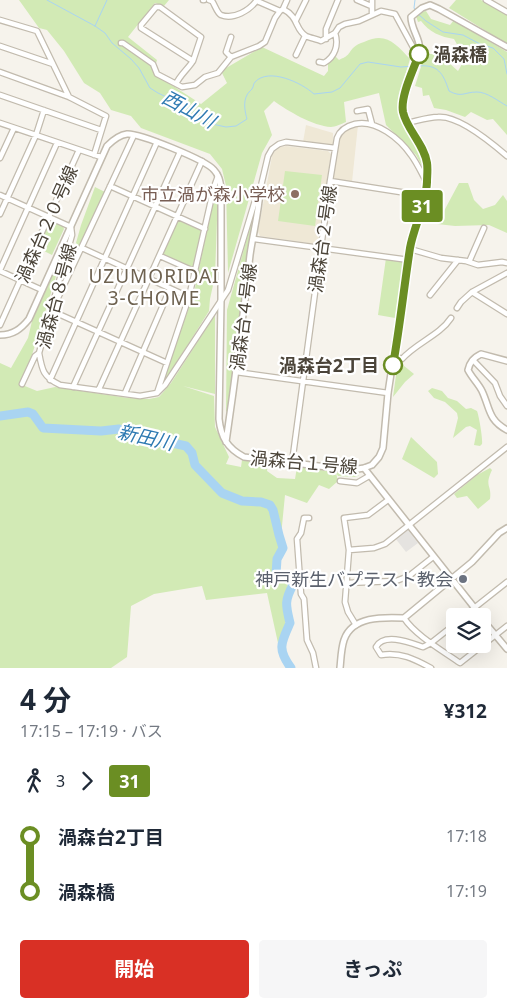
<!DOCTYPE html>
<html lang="ja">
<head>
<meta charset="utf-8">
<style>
  :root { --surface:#fff; --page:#f6f6f7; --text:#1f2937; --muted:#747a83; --accent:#d93025 }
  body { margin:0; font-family:"Noto Sans","Noto Sans JP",sans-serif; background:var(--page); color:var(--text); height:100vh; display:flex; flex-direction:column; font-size:19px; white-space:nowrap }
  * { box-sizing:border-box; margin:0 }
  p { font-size:16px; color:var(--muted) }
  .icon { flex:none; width:28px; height:28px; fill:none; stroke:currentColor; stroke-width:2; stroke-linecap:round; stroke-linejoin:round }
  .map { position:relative; height:668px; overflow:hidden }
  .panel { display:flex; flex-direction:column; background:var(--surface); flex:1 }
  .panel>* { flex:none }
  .badge { padding:0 10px; border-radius:4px; font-size:18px; line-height:32px }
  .fabs { position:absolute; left:446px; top:608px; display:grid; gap:10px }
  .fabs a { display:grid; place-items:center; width:45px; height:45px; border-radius:5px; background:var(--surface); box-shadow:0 5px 20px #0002; font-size:25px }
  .map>.badge { position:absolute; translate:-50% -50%; box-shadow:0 0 0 2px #fff }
  .legs { display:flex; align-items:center; gap:8px; height:55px; padding:0 20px; font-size:16px }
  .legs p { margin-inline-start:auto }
  .headline { display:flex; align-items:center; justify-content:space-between; height:85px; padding:0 20px }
  h1 { font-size:28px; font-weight:700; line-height:38px }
  .button { display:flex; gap:10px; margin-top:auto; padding:10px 20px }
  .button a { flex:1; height:58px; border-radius:5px; background:var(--accent); color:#fff; font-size:20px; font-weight:700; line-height:58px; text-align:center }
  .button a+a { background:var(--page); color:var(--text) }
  ul { padding:0 20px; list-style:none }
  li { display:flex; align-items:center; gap:18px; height:55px; font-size:19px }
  li i { display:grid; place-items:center; width:8px; height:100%; margin:0 6px; background:currentColor }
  li i::after { content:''; width:12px; height:12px; margin:-6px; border:4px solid; border-radius:50%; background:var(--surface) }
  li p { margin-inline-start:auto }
  li:first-child i { background:linear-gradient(#0000 50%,currentColor 0) }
  li:last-child i { background:linear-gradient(currentColor 50%,#0000 0) }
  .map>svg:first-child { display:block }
</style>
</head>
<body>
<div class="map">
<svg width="507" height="668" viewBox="0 0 507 668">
  <rect width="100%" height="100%" fill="#f6f3ec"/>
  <path fill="#efe8d6" d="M306,125L333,133V144L331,146L303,142Z
    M358,125L352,182L334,180L333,177L339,139L347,130Z
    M286,146L328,151L331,154L318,242L316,244L260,236L258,232L272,156L275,151L280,147Z"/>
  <path fill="#d2eab5" d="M19,0H169L164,6L155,3L128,37L157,60L153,73L201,104L227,83L221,71L262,47L324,76L328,71V63L335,56L339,60C350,55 347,55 353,48C356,45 360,43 364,42C386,31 396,44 410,59C407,70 398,95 399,105C400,127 426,144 422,166L416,155L386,125L379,93L344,102L346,122C341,124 335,127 331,127C313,126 288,111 274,101L264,111L272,135L262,153L228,273L226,186L222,169L210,154L141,128L131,116L111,110L100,93L84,83L64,51L47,30L39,28Z
    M456,0H481L507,15V44L449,8Z
    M426,11L431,19L450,25L454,20L507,52V135L493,119L487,120L471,112L465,117L446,110L434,108L429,95L423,96L422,88L415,86L425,54H439L458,71L462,64L470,65L474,50L468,48H459L454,39C441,37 429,32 421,21L418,22L416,16L420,12Z
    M285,171L322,175L315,226L278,221Z
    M459,183H468L474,200L483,209L495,205L503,195L507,201V233L489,225L455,226L437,224Z
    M95,187L105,192L64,286L81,225Z
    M215,189L218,192L215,276L210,299L209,311L167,378H164L194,293Z
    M256,206L251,230L244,296L228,410L226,412L227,310Z
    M178,220L202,231L194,269L162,255Z
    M51,221L63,226L64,229L52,255L38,248L49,222Z
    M64,250L32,355L20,384L37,391L55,387L128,398L149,399L159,397L171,383L215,315V394L183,386L214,396L215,427L229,457L226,464L241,467L242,460L268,465L267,471L277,478L295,479L297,467L359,475L356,477L338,476L336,473L338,481L329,489L319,485L307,503L285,495L277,577L288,582L285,627L278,643L267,593L206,600L202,586L154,594L131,606L127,657L111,668H0V363L11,368L28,338L32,321Z
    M386,258L404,261L395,318L378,315Z
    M398,361L414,374L405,382L393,397Z
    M432,388L442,391L448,398L457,401L466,409L471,408L477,411C479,416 483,439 482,444L480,446L474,445L477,430L470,426L466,427L453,438L458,418L457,413L445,402L434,398L428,391Z
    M411,437L437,462L438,474L434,478L402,459Z
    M490,468L492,470C484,487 492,485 490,499L478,509L467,496L457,498L454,494L477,475Z"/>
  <path fill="#e5e3e0" d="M407,529L418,543L406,552L395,538Z"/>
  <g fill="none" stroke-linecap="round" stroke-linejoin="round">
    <path stroke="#a9d4f2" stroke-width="1" d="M47,0L95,26L105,33L112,43L131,59L139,68L150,88L158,93L179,103L212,124L226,127L236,126L247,119C245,112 243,102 247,95C247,94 251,90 252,89C254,86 253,84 255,82C269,67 302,83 314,94L332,92L340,88L360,64L368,62L401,67L414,66
      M415,0L414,8L416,11
      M418,14L426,21L443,32L463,35L480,44L493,48L504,59L507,74
      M95,26L107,0
      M418,66C438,64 443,73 449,91C462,98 464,92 477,92C487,92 498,101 507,106"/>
    <path stroke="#a9d4f2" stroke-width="9" d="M0,416L28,412L33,414L43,428L101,431L119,429L136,435L186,446L192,453L195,465L222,493L242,501L261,502L270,505L273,510L279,535L283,548L277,559L276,574L291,581L293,585C284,601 286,606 290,623C281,643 277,649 291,668"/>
    <defs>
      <path id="minor" d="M203,0H204
        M209,0L212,1C215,5 217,13 221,15C234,20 250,10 257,0
        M357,0L371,6
        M372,0V14
        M486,0L507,12
        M257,1L280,11
        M156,7H160L201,37L193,61L141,28V25Z
        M283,9L287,0
        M0,20L37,31L69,97
        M296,20L306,0
        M326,39V29L338,0
        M121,43H123L153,64L157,74L182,87L195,85L205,77L218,73L231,57L259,46L265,42L275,18L280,11L283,9C299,17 295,30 306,36C310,38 317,39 321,41L335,33L339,27L345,24L359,21L381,11L395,14L414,49L419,54
        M0,46L53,64
        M296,55L305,36
        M231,57L226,52L231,37
        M319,62L324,63C335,57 339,45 335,33
        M0,72L69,97L106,116L94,155
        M176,84C180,75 187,70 193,61
        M0,95L101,130
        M357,111L368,109L372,124
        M0,123L101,157
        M407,123C417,121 428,117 438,117C459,115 492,143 507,156
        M0,158L14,128
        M330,181L426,196
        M110,186L205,229
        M0,195L71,227L72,235L39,353C42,370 43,377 60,385L140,396L157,393L165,385L228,290L254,204L260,190L268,156L272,149L279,144L286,142L335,148
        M0,214L36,135L44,110
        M254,239L409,260
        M82,248L189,297
        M410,249L441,258L466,261L478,265L502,262L507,263
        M160,256L196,272
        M469,262L484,228
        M0,270L57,143
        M0,271L42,290
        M507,273L472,292L507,314
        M430,295L458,260
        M56,302L134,135
        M457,308L461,302L472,292
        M52,311L167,363
        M0,325L79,150
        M395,356L402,359C416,343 440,335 451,318
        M473,360L495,383L500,396L507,406
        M236,372L388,393
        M50,380L157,142
        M22,384L35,356L39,353
        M73,387L180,152
        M99,389L202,161
        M125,393L170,289
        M157,393L189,297L214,187L218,176
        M292,463L330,181L337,138C340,130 347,126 355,124C376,119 400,139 411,155C417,163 422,174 427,183
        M340,481L357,483L369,476
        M309,518H304L301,533L297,539L301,594L304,599L307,640L313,653L316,668
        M349,550L374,548L385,544L507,447
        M346,583L396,581L409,576L433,557
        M464,616L507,582
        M404,618C415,635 443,651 460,663L507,626
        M356,625L348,612L345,602L349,550L344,518L368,515L388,500
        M431,668C414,659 401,652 381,655L376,647C384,632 411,643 423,647L431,643L455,624"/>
      <path id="tertiary" d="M0,335C13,335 21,329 29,319L107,146C112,141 119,135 127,134C139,133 206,160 214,170C219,175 220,181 221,188V301L219,419C221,437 227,448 244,457L352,470L364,468L372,465L379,457L383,448L388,393L410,249C412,242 413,234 415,227C421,206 433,181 426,160C420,143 407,129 403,112C399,92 416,72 419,53C422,40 411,30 411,17L422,8L430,5L439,9L507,47
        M507,361L481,354C473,358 470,362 468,370C472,378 478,383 482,391C490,408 488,420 507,430
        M226,442C235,380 243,318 250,255C253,233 259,212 260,190
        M364,468L481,616
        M482,619L507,649
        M340,668C341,659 341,649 344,640C352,616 383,617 404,618L472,562L499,533L507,528"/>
    </defs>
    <use href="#minor" stroke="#c2bbae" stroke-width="7"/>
    <use href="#tertiary" stroke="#c2bbae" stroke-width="8"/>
    <use href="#minor" stroke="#fff" stroke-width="4.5"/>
    <use href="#tertiary" stroke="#fff" stroke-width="5"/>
  </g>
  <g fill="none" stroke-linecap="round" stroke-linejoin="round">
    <defs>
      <path id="line-1" d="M393,365C400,326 404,287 410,248C414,226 426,205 427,182C427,176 428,169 427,163C424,144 407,130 403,112C400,96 414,69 419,54"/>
    </defs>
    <use href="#line-1" stroke="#fff" stroke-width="11"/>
    <use href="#line-1" stroke="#6b8e23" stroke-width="8"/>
  </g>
  <g fill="#fff" stroke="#6b8e23" stroke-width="2.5">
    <circle cx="419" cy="54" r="9"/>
    <circle cx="393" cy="365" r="9"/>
  </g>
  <circle fill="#8d6e63" stroke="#fff" stroke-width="2" cx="295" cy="194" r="5"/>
  <circle fill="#6b7280" stroke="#fff" stroke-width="2" cx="463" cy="579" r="5"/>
  <g text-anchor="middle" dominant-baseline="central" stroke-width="4.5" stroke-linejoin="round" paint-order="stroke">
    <g font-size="18" font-weight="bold" fill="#4b4439" stroke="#fff" text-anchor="start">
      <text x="433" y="54">渦森橋</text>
      <text x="379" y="365" text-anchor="end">渦森台2丁目</text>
    </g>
    <g font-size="18" fill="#785e54" stroke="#fff" text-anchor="end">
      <text x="285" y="194">市立渦が森小学校</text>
    </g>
    <g font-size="18" fill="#4b4439" stroke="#fff">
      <text transform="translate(46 224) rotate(-66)">渦森台２０号線</text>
      <text transform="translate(322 239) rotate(-82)">渦森台２号線</text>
      <text transform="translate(56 296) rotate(-75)">渦森台８号線</text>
      <text transform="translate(243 317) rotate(-83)">渦森台４号線</text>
      <text transform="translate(304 462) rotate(5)">渦森台１号線</text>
    </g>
    <g font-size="18" fill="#5b616d" stroke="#fff" text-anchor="end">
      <text x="453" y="579">神戸新生バプテスト教会</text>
    </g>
    <g font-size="19" font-style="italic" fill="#2e7ab2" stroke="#fff">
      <text transform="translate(189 109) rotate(28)">西山川</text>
      <text transform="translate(146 437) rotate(13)">新田川</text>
    </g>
    <g font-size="19" letter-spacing="1" fill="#6e6250" stroke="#fff">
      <text x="154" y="276">UZUMORIDAI<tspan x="154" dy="22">3-CHOME</tspan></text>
    </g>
  </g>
</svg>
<div class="fabs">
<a><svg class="icon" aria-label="layers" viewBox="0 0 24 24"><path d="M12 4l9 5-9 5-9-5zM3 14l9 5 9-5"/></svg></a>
</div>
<b class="badge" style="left:422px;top:206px;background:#6b8e23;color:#fff">31</b>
</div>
<section class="panel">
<div class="headline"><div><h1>4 分</h1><p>17:15 – 17:19 · バス</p></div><b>¥312</b></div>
<div class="legs"><svg class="icon" aria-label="walk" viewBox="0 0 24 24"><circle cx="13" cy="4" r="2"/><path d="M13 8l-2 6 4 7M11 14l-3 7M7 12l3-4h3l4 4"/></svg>3<svg class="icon" aria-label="forward" viewBox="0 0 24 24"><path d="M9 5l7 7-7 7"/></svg><b class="badge" style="background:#6b8e23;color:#fff">31</b></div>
<ul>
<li><i style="color:#6b8e23"></i><b>渦森台2丁目</b><p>17:18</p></li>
<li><i style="color:#6b8e23"></i><b>渦森橋</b><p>17:19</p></li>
</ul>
<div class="button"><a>開始</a><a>きっぷ</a></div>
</section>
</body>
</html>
